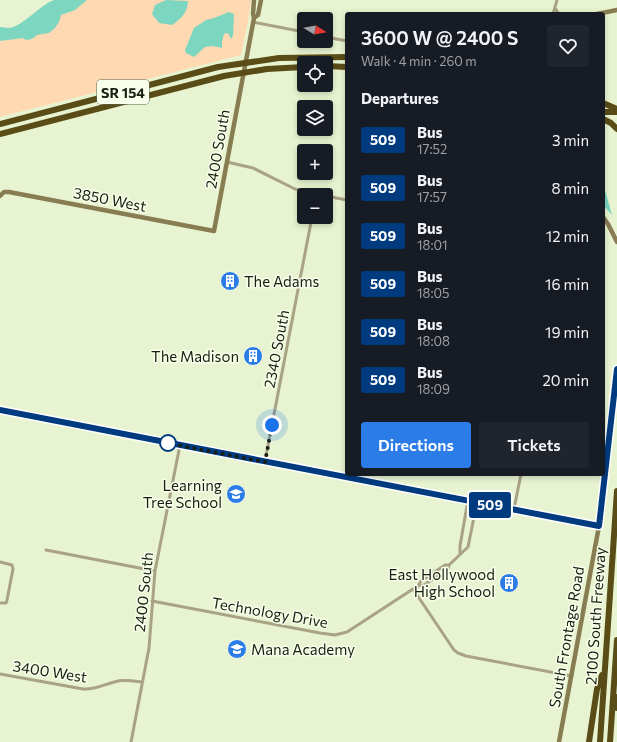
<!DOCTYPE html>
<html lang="en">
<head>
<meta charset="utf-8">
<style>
  :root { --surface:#171b24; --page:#20242c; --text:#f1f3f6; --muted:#9ea1a6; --accent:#2c7ce8 }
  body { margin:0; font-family:Commissioner,sans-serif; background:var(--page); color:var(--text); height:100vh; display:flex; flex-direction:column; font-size:15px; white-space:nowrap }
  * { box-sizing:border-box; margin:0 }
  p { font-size:13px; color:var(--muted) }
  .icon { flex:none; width:22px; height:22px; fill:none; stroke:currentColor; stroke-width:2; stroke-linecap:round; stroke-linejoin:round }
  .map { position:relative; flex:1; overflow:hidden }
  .panel { position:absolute; left:345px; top:12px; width:260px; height:464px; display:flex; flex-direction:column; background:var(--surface); border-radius:4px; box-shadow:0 2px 6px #0003 }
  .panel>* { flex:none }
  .badge { padding:0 8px; border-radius:3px; font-size:14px; line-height:26px }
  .needle { width:26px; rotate:101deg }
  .controls { position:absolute; left:297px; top:12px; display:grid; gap:8px }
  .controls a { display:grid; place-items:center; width:36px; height:36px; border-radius:4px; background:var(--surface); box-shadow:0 2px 6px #0003; font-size:20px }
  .you { position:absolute; width:20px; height:20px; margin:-10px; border:3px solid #fff; border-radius:50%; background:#1a73e8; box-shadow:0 0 0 6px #1a73e833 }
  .map>.badge { position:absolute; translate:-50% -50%; box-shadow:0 0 0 2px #fff }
  h2 { padding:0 16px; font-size:15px; line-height:36px }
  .round { display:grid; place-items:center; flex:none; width:42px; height:42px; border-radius:4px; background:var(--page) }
  .head { display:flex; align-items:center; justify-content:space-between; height:68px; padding:0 16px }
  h1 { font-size:19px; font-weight:600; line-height:30px }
  .cta { display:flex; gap:8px; margin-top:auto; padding:8px 16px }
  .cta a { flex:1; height:46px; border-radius:4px; background:var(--accent); color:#fff; font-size:16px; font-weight:600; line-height:46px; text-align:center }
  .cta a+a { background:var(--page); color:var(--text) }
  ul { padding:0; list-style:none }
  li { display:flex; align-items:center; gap:12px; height:48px; padding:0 16px }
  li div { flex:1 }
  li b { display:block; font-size:15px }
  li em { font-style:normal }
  li .badge { min-width:44px; font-weight:700; text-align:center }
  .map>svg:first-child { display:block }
</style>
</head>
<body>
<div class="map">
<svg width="617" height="742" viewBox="0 0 617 742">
  <rect width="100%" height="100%" fill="#e8f4d1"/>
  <path fill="#fed9b2" d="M66,0H251V2L248,21L241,55L0,117V33L19,28Z"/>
  <path fill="#7dd6c0" d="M54,0H87L75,10L61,15L59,22L55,28L49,33L37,35L32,39L26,40L23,38L0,41V27C3,27 6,28 9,28C22,27 40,5 54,0Z
    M166,0L188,1C188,12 181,19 172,25L159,23L152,14L155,5Z
    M229,12L234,14L233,36L231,39L228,33L224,34L222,42V48L213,46L205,47L194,57L186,53L185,50L194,28L206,20L214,18Z
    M603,183L612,215L603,205Z"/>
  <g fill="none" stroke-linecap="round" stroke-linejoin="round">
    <path stroke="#a9a285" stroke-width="3" d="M555,8L559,14
      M553,14L557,0
      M253,22L304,32
      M326,37L347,41
      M227,162L253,168L295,189L321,195
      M326,196L347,200
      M265,461L312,217
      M514,509L521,474
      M46,550L155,571
      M460,554V546L468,500
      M0,562L12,565L13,569L7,600L6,603H0
      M418,586L421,581L445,565H449
      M413,589L454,650L458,653L466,656L572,676
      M152,601L320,633L335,635L347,632L413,589L418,586L424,585L448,569L449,565L468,547L477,502
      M0,674L83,689C95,690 103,685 114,682C124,679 133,681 142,682
      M131,742L149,648L155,571L180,445"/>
    <path stroke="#887d52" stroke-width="4.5" d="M597,14L617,10
      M254,18L258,15L261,0
      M0,196L4,192H9L214,231L254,18L253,14L254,0
      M603,217L608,224L617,242
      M0,410L599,526
      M559,742L599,526L617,369"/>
    <path stroke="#594c17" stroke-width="6" d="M326,66L347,67
      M603,103L617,109
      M603,112H617
      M603,119L611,123L617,129
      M0,124L218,67L279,58L347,57
      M0,134L224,76L267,69L304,67
      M617,697V708
      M589,742L597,689L602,675
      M600,742L617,491
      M610,742L617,640"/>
  </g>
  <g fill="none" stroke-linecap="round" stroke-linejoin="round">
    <defs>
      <path id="line" d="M0,410L599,526L617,369"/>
    </defs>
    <use href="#line" stroke="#fff" stroke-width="9"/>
    <use href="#line" stroke="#003b80" stroke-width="6"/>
    <path stroke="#1a1e12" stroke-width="4" stroke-dasharray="0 7.2" d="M168,443H167L265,462L272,425"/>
  </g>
  <defs>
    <symbol id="building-disc" viewBox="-11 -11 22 22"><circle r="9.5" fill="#2c7ce8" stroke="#f8ffea"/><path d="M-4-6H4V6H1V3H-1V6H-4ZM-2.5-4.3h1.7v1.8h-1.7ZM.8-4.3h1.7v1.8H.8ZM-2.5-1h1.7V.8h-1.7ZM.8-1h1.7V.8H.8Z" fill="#fff"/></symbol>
    <symbol id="school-disc" viewBox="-11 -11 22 22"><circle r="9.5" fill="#2c7ce8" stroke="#f8ffea"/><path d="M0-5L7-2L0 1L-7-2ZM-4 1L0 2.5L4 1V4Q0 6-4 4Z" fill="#fff"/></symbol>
  </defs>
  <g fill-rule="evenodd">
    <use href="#building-disc" x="219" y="270" width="22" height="22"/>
    <use href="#building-disc" x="242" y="345" width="22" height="22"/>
    <use href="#school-disc" x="225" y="483" width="22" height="22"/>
    <use href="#building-disc" x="498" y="572" width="22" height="22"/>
    <use href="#school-disc" x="226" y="638" width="22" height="22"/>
  </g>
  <circle fill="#fff" stroke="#003b80" stroke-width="2" cx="168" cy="443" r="8"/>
  <g text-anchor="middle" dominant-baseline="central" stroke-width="3" stroke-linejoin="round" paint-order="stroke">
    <rect fill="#f8ffea" stroke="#5d6253" stroke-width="1" x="97" y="80" width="52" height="24" rx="3"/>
    <g font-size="14" font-weight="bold" fill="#1a1e12">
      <text x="123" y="92">SR 154</text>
    </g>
    <g font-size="15" fill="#1a1e12" stroke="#f8ffea">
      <text transform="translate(217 149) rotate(-80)">2400 South</text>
      <text transform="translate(110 199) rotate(11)">3850 West</text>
      <text transform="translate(276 349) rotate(-79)">2340 South</text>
      <text transform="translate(143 592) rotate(-84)">2400 South</text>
      <text transform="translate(270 612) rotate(10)">Technology Drive</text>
      <text transform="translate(595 616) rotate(-86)">2100 South Freeway</text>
      <text transform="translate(566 637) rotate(-80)">South Frontage Road</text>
      <text transform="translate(50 671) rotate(9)">3400 West</text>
    </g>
    <g font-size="15" fill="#1a1e12" stroke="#f8ffea" text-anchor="end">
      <text x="244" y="281" text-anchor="start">The Adams</text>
      <text x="239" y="356">The Madison</text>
      <text x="222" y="485">Learning<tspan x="222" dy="17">Tree School</tspan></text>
      <text x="495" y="574">East Hollywood<tspan x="495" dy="17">High School</tspan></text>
      <text x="251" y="649" text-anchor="start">Mana Academy</text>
    </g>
  </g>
</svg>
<div class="controls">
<a><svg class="needle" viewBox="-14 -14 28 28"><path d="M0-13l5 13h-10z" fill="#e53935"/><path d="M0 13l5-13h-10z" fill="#9ea1a6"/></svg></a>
<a><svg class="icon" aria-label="locate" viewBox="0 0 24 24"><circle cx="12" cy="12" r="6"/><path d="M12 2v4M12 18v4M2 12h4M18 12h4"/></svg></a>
<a><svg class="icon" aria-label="layers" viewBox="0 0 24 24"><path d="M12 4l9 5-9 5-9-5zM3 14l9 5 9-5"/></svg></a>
<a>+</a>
<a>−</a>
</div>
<div class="you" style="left:272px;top:425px"></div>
<b class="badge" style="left:490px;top:505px;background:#003b80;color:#fff">509</b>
<section class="panel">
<div class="head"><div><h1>3600 W @ 2400 S</h1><p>Walk · 4 min · 260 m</p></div><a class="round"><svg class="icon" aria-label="heart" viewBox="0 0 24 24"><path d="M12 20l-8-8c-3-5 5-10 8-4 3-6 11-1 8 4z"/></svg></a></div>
<h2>Departures</h2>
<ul>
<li><span class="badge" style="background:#003b80;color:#fff">509</span><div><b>Bus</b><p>17:52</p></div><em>3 min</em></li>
<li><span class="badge" style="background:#003b80;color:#fff">509</span><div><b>Bus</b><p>17:57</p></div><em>8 min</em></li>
<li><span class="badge" style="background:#003b80;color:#fff">509</span><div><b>Bus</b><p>18:01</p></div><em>12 min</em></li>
<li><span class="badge" style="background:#003b80;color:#fff">509</span><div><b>Bus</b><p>18:05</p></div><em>16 min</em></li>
<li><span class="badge" style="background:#003b80;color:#fff">509</span><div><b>Bus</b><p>18:08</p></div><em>19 min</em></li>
<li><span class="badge" style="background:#003b80;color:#fff">509</span><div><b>Bus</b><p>18:09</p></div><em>20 min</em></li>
</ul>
<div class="cta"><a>Directions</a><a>Tickets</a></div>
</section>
</div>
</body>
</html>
